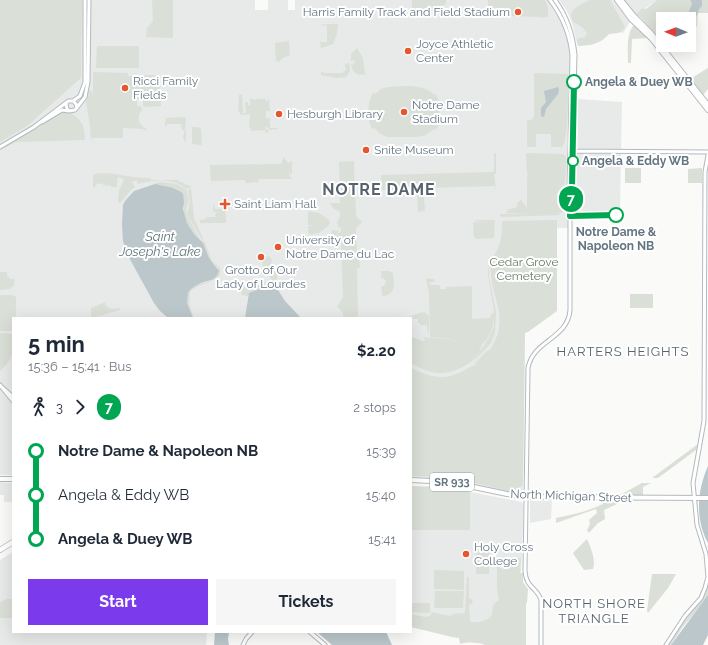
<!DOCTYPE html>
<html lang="en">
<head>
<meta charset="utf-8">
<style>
  :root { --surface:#fff; --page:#f6f6f7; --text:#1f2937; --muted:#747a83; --accent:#7c3aed }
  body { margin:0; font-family:Raleway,sans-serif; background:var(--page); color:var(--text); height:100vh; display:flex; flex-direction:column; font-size:15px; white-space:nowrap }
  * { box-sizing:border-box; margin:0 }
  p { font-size:13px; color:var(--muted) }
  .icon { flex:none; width:22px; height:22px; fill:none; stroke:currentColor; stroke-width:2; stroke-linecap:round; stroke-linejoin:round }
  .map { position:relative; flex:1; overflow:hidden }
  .details { position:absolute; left:12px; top:317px; width:400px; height:316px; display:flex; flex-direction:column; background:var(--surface); border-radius:0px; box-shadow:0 4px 16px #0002 }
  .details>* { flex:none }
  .badge { padding:0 8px; border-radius:13px; font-size:14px; line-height:26px }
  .needle { width:26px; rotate:271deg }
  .buttons { position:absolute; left:656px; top:12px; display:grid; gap:8px }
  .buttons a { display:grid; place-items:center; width:40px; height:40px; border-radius:0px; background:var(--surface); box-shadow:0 4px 16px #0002; font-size:20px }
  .map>.badge { position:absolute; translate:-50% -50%; box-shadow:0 0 0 2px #fff }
  .legs { display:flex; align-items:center; gap:6px; height:44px; padding:0 16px; font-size:13px }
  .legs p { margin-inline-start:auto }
  .head { display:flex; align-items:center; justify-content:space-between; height:68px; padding:0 16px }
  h1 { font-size:22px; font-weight:700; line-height:30px }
  .primary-button { display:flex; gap:8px; margin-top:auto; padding:8px 16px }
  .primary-button a { flex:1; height:46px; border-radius:0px; background:var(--accent); color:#fff; font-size:16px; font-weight:700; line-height:46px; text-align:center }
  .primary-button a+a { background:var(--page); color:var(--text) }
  ul { padding:0 16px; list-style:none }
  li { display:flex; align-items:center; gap:14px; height:44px; font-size:15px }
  li i { display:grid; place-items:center; width:6px; height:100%; margin:0 5px; background:currentColor }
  li i::after { content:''; width:10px; height:10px; margin:-5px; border:3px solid; border-radius:50%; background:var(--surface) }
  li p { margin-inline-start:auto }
  li:first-child i { background:linear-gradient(#0000 50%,currentColor 0) }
  li:last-child i { background:linear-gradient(currentColor 50%,#0000 0) }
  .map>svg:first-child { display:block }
</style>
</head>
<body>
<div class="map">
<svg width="708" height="645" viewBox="0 0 708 645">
  <rect width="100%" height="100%" fill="#fafaf8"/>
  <path fill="#e8e9e9" d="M0,0H255V10H268V0H288V10H295V0H548L565,28L570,48L569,126L567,144L568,228H557V311H525L523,492L521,494L507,492L451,479L411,477V318H13V475H0Z
    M559,0H613L630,22L623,33L612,31L585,44H577L572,23L567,11Z
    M623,0H657L635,15Z
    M578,99L622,102L620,212H574L577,165Z
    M0,482L13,483V502H4V495H0Z
    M411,486L461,490L522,502L523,505V528L521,572L519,575L518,645L411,619Z
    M530,501H552L551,519L530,523Z
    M13,552V632H207L206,645H0V560Z"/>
  <path fill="#dadfd7" d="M0,0H82L81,78L27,126L0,142Z
    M152,0H173V38L146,37L147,28L153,21Z
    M412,0H446V4L442,6L441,12L432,11V14L426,13L425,11H414V9H412Z
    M488,0H545L548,8V17L541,18L540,17L510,16V18H488Z
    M590,0H610L625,27C621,34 616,33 609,34C599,45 591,45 578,46L577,39L585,37L587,33L582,27L573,22C573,20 571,18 571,16C571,8 584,3 590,0Z
    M657,0H708V13H698L697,26L689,31V19H663V43L640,17L635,15L643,8L646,9Z
    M330,24H338L337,34L333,44L321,48L320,42H327V26L319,25Z
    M633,26H635L648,38L632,39L631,63H628C628,51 626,36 633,26Z
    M289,41L290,55L283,58L279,62L276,61L275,43Z
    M97,46H139V68H96Z
    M357,48L363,58L365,74H366L365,76L364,74C356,77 352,71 351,64L353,65L355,62L353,60L351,62V54Z
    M349,63L350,71L346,77L336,78L321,75V65V71L324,73H343V71H346L345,64Z
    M708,68V89L703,95L690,79Z
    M93,72L128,73V76H143V78L144,75H160V98L158,99L161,101V106L147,107L143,106V100L137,99V106H141L142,110C136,117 138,125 147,129L146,130H143V129L123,128V138H92L91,140L90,125L86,102L90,90L92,91L93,99Z
    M534,73L568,74C568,87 569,140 562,147H551V134H536V147H527V121L533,119L534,116Z
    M388,87C402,86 425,83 434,95L436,94C441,104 442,119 436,130L434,129L426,135L417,137H387L379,133L375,128L372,129C367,119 367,103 373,93L375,94L381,89Z
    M243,94L242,95L243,113H246L245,102H248V105H250V98L255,100L257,99H265V97L266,102L269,99L270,113L269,111H266V119L269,118L270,116V128H278V129L270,130L266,126L265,129L269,130L267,133H265V130L251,131V126L249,129L250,114L241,115L238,110L239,95Z
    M65,111C80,116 85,125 85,140L16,142L0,150L62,112Z
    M186,117L185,130H186V143L183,137L185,130H182L181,124H167V126H165L166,118Z
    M192,127H198L201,129L202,144L201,145L192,144Z
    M494,153H496V173L494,175L496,190L495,186L423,188L425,211L418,212L417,189L382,190L381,175L494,172Z
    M526,153L563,154L566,157C567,174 562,193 565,210L562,213H557L560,214V215L502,217L500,216V214L536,213H506L509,209L516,208L518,202L521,200L527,208V178L528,175L527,173Z
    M284,157L288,163L292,161V175L290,172L289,174L292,179H259L257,186V182L246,183L245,180L211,181L210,165L281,164Z
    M354,161L356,216L362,222L356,228L357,258H359L360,268H357L358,318H343V313L337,306L343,297L341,244H330L332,230L339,231L331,241L341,231V227L339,228L337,222L340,217V212L334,209L330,203H340L339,162Z
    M625,168H641V183H625Z
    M702,168V183H688V169Z
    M94,174C114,171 131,179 150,178L151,180H179V182H182L184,184L190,186L191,187L187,189C174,178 154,179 138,184L136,180L132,182L135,187L131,190L120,203L118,202L119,191L124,180L119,177L117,179V187H112L109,185L106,186L100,183L99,184L97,183L94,188L93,186V176Z
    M161,182L176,184L186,189L189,200L186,209L187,215L199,238L205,243L212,261L220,268V274C212,285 200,282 190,292L189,304L194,318H193L187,303L188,293L196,285L211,281L215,278L218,268L209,258L203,243L194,234L187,223L184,213V203L160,186L155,184L154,183Z
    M191,188L194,218L204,241L201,238L187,214L190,201L188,191Z
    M213,205H216L214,206L215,209H222V207L225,206L226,223H200V220L206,219V217H215L216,213H222L213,212Z
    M308,211L319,213L329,220L330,224L319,233L309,235L308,226L315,225H308Z
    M476,220H495L494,238L476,239L474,237L473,222L491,221H474Z
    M557,220V311L528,332L525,333L523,485L516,490L509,491L451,477L411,476V368C427,376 442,381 459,373C465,371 470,366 476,365L475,363L488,350H490C512,315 489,299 491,266C492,258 496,253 499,246C502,238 502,230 502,221Z
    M490,254L489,276L496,312L495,331L491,343L473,362L490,336L494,326V312L488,274Z
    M266,256L270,257L272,260L270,266V269L277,271V280H273L278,283L272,281V280L262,264Z
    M381,271H389L393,273C395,284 395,296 382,296L381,286H384L386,281L383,278H381Z
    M0,272H7V276L11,279H15L14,286L9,289L0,290Z
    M428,278V279H434L435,282H430V285H440V289H446V287L472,286V319L490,318L492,313H494C495,328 486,352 466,348C461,347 457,342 452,340C445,337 437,338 430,337L429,293L426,279Z
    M250,280H256L269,283L268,287C261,288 251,290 248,296L242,295L241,292L248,281Z
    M630,294H653V308H630Z
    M0,295H12L16,297V318H13V331H0Z
    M106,302L105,305C109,310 114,309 120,308V310L95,317H91V308Z
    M424,312L429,316V334H428L427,326L426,325H420V323H418V319H411L408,317L419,313Z
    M0,333L13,334C13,353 15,357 0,371Z
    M411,337L424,341L425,339L422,337C430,338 439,338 447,339C464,343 462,353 482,345C480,350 478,355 474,359C463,369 446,376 431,372C424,370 417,366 411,363Z
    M698,444L696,450L658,478H652Z
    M641,483H651L643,487V495H620L640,484Z
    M411,486L444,487L470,492V530H411Z
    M603,500H626L604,510L605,519L598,523L589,533L587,530L590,524L589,520L597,513L596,509L556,523V518C572,515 589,511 603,504Z
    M587,539C591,548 596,560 593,569L584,570L573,553Z
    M476,544H489V574H476Z
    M521,558L520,573H523V582L528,589L527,603H526V645H485C477,642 468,642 460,644L459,638L452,637L411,627V614L425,617L430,616L432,612L450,616L453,614L465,613L467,577H469V598L471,599L473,602L469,606L470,620L471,622H479L488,619L492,615L493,605L499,600L497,588V565L500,564V568L504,570L502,566L504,563Z
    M434,570L464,571V590L434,589Z
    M652,574H676L668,588L648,613L647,611Z
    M708,585V595L706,599L682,628L671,645H668C674,636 679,627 686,619C695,606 703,601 708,585Z
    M435,591H464L463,608H434Z
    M7,599H12V618H0V602Z
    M411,603H430V613L411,612Z"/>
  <path fill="#bbc7cb" d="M690,0H702V6L699,9C698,15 694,20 689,24V19H684L687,17C688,12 691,8 692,3Z
    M558,87L559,89L558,94L546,109L544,117L541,116V108L546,102L544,91Z
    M155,184L173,188L181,192L183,194L184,203L183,209L187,223L194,234L203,243L209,258L219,271C216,281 209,280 201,283C196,285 191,288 188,293L187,303L193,318H168L160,311L154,303L126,252L123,241L122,224L123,205L125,201L134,191Z
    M271,287L278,290L285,301L301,318H245L249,293L261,288Z
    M708,466V543C695,519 697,491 708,466Z
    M708,595V635L703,645H671Z
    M215,632H229L228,639L229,645H214Z
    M317,632H386L392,645H332Z"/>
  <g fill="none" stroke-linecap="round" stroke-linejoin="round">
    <defs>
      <path id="secondary" d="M555,0C567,16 573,35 575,55L571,199
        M73,101L80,96L85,82V0
        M77,107L76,104L73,101H68C65,104 66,108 69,111L75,110L85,97L88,82L89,0
        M42,122L62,110L69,111
        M0,147L34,127L67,102
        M572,151L708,152
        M0,385L13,401
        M3,388L13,397
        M310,632L325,645
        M243,645L246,639L252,632
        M541,645V600C537,587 526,588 525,571L528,368C533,340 568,339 570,310V201L569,192L572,55C570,34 563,17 550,0
        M666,645L685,616L701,598L705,588L708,577L706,554L697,525L693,483L704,421L705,172L708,155"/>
      <path id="primary" d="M617,0L631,19L651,38L708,110
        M621,0L634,16L651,33L708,105
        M0,479H13
        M411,480L450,482L507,494L523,497L708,498"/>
      <path id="highway" d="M0,550L13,542"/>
    </defs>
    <use href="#secondary" stroke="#b3babf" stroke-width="5"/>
    <use href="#primary" stroke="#b5babe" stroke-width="6"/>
    <use href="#highway" stroke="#b4b9bd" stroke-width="6"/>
    <use href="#secondary" stroke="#fff" stroke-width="3"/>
    <use href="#primary" stroke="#fff" stroke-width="4"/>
    <use href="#highway" stroke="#fff" stroke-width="4.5"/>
  </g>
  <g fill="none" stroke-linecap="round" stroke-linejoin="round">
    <defs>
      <path id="line-1" d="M574,82L572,188L570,216L616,215"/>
    </defs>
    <use href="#line-1" stroke="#fff" stroke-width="9"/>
    <use href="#line-1" stroke="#00a651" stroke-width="6"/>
  </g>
  <g fill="#e4572e" stroke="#fff" stroke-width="1.5">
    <circle cx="518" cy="12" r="4"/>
    <circle cx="408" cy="51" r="4"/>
    <circle cx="125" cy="88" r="4"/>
    <circle cx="404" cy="112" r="4"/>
    <circle cx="279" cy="114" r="4"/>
    <circle cx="366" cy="150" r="4"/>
    <path d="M223 198h4v4h4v4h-4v4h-4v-4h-4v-4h4z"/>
    <circle cx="278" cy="247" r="4"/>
    <circle cx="261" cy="257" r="4"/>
    <circle cx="466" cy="554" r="4"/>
  </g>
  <g fill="#fff" stroke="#00a651" stroke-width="2">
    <circle cx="574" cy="82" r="7"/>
    <circle cx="573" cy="161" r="5"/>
    <circle cx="616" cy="215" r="7"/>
  </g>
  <g text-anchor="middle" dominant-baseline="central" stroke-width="4" stroke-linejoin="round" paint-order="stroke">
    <rect fill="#fff" stroke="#939fa8" stroke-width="1" x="430" y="473" width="44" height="18" rx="3"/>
    <g font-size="11" font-weight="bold" fill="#657683">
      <text x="452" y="482">SR 933</text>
    </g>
    <g font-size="12" fill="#657683" stroke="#fff" text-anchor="start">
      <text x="510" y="12" text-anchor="end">Harris Family Track and Field Stadium</text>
      <text x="416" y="44">Joyce Athletic<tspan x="416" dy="14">Center</tspan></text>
      <text x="133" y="81">Ricci Family<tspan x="133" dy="14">Fields</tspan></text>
      <text x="412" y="105">Notre Dame<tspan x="412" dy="14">Stadium</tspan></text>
      <text x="287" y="114">Hesburgh Library</text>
      <text x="374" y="150">Snite Museum</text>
      <text x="234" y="204">Saint Liam Hall</text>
      <text x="286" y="240">University of<tspan x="286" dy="14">Notre Dame du Lac</tspan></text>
      <text x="261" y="270" text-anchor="middle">Grotto of Our<tspan x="261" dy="14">Lady of Lourdes</tspan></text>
      <text x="474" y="547">Holy Cross<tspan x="474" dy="14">College</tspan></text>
    </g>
    <g font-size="12" font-weight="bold" fill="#657683" stroke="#fff" text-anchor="start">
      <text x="585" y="82">Angela &amp; Duey WB</text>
      <text x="582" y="161">Angela &amp; Eddy WB</text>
      <text x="616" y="232" text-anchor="middle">Notre Dame &amp;<tspan x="616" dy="14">Napoleon NB</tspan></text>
    </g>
    <g font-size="12" fill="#687a64" stroke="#fff">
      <text x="524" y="262">Cedar Grove<tspan x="524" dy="14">Cemetery</tspan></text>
    </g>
    <g font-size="12" fill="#657683" stroke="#fff">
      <text transform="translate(571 496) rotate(2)">North Michigan Street</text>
    </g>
    <g font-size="13" font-style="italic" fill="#60757c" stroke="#fff">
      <text x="160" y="236">Saint<tspan x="160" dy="15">Joseph's Lake</tspan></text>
    </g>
    <g font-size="13" letter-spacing="1" fill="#57646e" stroke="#fff">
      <text x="623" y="351">HARTERS HEIGHTS</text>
      <text x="594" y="603">NORTH SHORE<tspan x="594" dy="15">TRIANGLE</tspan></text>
    </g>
    <g font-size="16" font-weight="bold" letter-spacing="1" fill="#57646e" stroke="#fff">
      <text x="379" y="189">NOTRE DAME</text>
    </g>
  </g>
</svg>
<div class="buttons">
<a><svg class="needle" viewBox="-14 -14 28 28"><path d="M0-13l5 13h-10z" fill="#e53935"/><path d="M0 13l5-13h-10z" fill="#747a83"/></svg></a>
</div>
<b class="badge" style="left:571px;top:199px;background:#00a651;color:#fff">7</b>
<section class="details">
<div class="head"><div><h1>5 min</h1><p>15:36 – 15:41 · Bus</p></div><b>$2.20</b></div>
<div class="legs"><svg class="icon" aria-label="walk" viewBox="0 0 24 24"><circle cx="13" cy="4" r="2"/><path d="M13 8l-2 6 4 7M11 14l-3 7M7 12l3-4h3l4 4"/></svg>3<svg class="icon" aria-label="forward" viewBox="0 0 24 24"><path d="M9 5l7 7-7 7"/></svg><b class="badge" style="background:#00a651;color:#fff">7</b><p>2 stops</p></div>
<ul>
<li><i style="color:#00a651"></i><b>Notre Dame &amp; Napoleon NB</b><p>15:39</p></li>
<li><i style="color:#00a651"></i><span>Angela &amp; Eddy WB</span><p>15:40</p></li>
<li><i style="color:#00a651"></i><b>Angela &amp; Duey WB</b><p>15:41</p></li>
</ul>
<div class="primary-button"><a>Start</a><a>Tickets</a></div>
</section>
</div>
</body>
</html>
